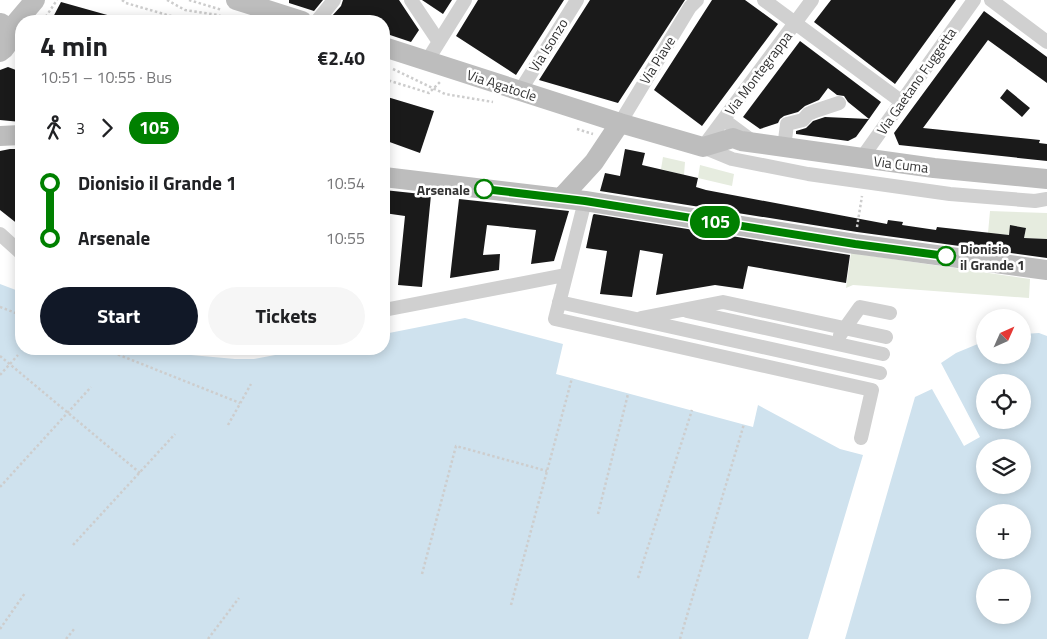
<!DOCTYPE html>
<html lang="en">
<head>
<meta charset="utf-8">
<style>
  :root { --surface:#fff; --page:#f6f6f6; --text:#202124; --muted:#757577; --accent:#111827 }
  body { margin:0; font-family:"Titillium Web",sans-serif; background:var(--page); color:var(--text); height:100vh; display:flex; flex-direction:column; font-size:19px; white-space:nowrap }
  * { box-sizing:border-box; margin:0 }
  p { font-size:16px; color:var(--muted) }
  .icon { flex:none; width:28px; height:28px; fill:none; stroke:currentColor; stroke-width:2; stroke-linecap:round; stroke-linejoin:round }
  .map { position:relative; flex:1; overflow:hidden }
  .panel { position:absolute; left:15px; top:15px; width:375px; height:340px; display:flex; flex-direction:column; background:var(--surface); border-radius:20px; box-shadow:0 2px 12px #0003 }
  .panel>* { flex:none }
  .badge { padding:0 10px; border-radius:16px; font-size:18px; line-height:32px }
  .needle { width:32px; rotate:45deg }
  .tools { position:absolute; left:976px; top:309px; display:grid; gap:10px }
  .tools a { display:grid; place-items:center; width:55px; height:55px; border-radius:50%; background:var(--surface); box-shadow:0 2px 12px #0003; font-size:25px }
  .map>.badge { position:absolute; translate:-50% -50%; box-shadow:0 0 0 2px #fff }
  .legs { display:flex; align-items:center; gap:8px; height:55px; padding:0 25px; font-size:16px }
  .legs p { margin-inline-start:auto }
  .overview { display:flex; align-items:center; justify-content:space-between; height:85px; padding:0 25px }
  h1 { font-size:28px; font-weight:700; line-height:38px }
  .primary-button { display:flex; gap:10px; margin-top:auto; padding:10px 25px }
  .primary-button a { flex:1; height:58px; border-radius:30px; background:var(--accent); color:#fff; font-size:20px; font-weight:700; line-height:58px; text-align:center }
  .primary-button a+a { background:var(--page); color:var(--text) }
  ul { padding:0 25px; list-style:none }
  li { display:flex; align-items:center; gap:18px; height:55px; font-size:19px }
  li i { display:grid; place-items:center; width:8px; height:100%; margin:0 6px; background:currentColor }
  li i::after { content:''; width:12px; height:12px; margin:-6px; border:4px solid; border-radius:50%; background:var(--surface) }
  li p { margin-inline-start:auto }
  li:first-child i { background:linear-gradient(#0000 50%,currentColor 0) }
  li:last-child i { background:linear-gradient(currentColor 50%,#0000 0) }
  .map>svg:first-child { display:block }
</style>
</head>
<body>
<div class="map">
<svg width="1047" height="639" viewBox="0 0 1047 639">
  <rect width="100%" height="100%" fill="#fff"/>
  <path fill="#e6ecdf" d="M663,157L685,162L684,175L661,169Z
    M700,165L734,174L732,186L698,178Z
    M990,211L1047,213V239L1024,238L1026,228L1011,226L1009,235L988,233Z
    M851,253L1030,279L1029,298L853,285L846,288Z"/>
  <path fill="#cfe2ee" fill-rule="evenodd" d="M0,284L21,292V349H168L191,355L235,359H254L307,349H384V334L465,318L563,344L556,374L753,427L758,405L840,449L863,455L808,639H0Z
    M1039,333L1047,336V639H845L915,397L932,389L964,446L980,437L941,363L956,353L985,341V355H1022L1023,334ZM985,382H1022V420H985ZM985,448H1022V485H985ZM985,512H1022V550H985ZM985,578H1022V615H985Z"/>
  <path fill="#1a1a1a" d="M289,0H323L314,11L289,3Z
    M343,0H399L419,30L411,42L384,33V21H346L333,17L332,16L341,6Z
    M422,0H452L443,14Z
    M478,0H564L516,75L456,36Z
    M590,0H685L618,103L539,80Z
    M712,0H745L778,24L702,126L654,90Z
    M831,0H956L895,84L814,22Z
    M61,2L118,18L117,21H51Z
    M984,11L1047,57V83L988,40L923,128L1040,140L1039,143L1047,144V161L899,145L896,138L894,133Z
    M800,41L881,102L869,119L848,102L844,96L837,95L828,88L819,100L805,106L798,112L784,116L780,119L778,123L760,129L743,117Z
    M8,67L21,72V122L0,120V70Z
    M1007,89L1030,108L1022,117L1000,98Z
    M384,96L434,111L420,153L384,140Z
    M825,117L869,119L856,137L848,141L796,134V131L806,128L813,121Z
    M10,149H21V206L19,225L0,210V151Z
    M625,149L645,153L642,165L698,178L696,187L706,190L887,224L888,220L903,222L902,225L936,230L937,227L1009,235L1010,225L1026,228L1024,238L1047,239V258L857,232L600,191L605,173L620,176Z
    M384,190L431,195L422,287L398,285L405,216L384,213Z
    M459,199L569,211L554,261L531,264L536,230L487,225L483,255L500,254L499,270L450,278Z
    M594,214L850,255L846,283L748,266L743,289L715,285L656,295L663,254L640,250L632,297L600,294L607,251L586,248L593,215Z"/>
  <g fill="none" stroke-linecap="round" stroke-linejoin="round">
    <path stroke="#cdcdcd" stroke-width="2.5" stroke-dasharray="2.5 2.5" stroke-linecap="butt" d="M122,0L126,3L188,21
      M167,0L185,10L218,15L233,21
      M189,0L222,10
      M43,21L57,0
      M393,69L445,94L493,102
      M384,79L429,93L440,82
      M577,129L593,134
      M857,227L862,196
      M0,307L21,315
      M104,349L240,403
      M0,356L140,473
      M0,375L18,355
      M228,425L251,384
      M0,487L91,387
      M598,514L628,394
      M73,545L175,434
      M422,574L456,446L547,471
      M638,578L692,410
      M511,605L572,378
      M0,629L25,593
      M66,639L75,628
      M208,639L239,598
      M680,639L744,424"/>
    <path stroke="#d0d0d0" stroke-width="14" d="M411,0L439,42
      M764,0L902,102
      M812,0L703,147L732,159L808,174L950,194L1035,201L1047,199
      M991,0L1047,42
      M317,21L334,0
      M427,61L465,0
      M520,91L577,0
      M724,120L751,140
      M620,123L690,7L697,0
      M784,148L787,124L803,120L808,114L815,111L839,103
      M861,159L974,0
      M585,201L555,319L872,390L861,438
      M0,234L21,253
      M559,302L880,373
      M384,310L565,275
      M687,311L883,354
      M641,318L723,302L886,337
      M840,335L860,307L890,313"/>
    <path stroke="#bdbdbd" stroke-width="20" d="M236,0L302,21
      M8,32L35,0
      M384,47L620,123L703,147L733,138L741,141L934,168L1047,179
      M0,52C12,44 11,32 1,23
      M0,136L21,135
      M384,177L585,201L855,244L1047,270
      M561,198L594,162L620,123"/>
  </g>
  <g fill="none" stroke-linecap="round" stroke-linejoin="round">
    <defs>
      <path id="line-1" d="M484,189L585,201L855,244L946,256"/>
    </defs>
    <use href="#line-1" stroke="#fff" stroke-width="11"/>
    <use href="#line-1" stroke="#008000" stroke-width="8"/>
  </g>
  <g fill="#fff" stroke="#008000" stroke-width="2.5">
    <circle cx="484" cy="189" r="9"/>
    <circle cx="946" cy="256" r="9"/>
  </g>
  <g text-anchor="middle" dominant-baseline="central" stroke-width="5" stroke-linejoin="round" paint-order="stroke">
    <g font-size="14" fill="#333" stroke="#fff">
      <text transform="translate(548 45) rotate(-58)">Via Isonzo</text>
      <text transform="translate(657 60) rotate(-58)">Via Piave</text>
      <text transform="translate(758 73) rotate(-53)">Via Montegrappa</text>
      <text transform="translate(916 81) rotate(-55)">Via Gaetano Fuggetta</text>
      <text transform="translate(502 85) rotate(18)">Via Agatocle</text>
      <text transform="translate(901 164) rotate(7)">Via Cuma</text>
    </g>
    <g font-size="14" font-weight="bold" fill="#333" stroke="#fff" text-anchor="end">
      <text x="470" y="189">Arsenale</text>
      <text x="960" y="248" text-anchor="start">Dionisio<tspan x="960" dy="16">il Grande 1</tspan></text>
    </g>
  </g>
</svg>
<div class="tools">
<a><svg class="needle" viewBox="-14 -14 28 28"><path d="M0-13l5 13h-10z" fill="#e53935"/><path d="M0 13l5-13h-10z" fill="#757577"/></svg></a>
<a><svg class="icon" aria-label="locate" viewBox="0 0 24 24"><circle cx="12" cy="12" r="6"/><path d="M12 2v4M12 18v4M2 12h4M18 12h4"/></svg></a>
<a><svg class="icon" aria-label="layers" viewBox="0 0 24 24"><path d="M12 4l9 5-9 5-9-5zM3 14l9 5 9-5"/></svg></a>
<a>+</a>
<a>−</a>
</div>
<b class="badge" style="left:715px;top:222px;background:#008000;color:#fff">105</b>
<section class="panel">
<div class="overview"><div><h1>4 min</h1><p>10:51 – 10:55 · Bus</p></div><b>€2.40</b></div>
<div class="legs"><svg class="icon" aria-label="walk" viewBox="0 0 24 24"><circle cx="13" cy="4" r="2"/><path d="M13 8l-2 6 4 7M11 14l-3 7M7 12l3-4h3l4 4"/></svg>3<svg class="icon" aria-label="forward" viewBox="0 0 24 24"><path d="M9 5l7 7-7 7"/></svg><b class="badge" style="background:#008000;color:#fff">105</b></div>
<ul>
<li><i style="color:#008000"></i><b>Dionisio il Grande 1</b><p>10:54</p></li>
<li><i style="color:#008000"></i><b>Arsenale</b><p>10:55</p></li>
</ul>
<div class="primary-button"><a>Start</a><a>Tickets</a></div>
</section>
</div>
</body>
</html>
